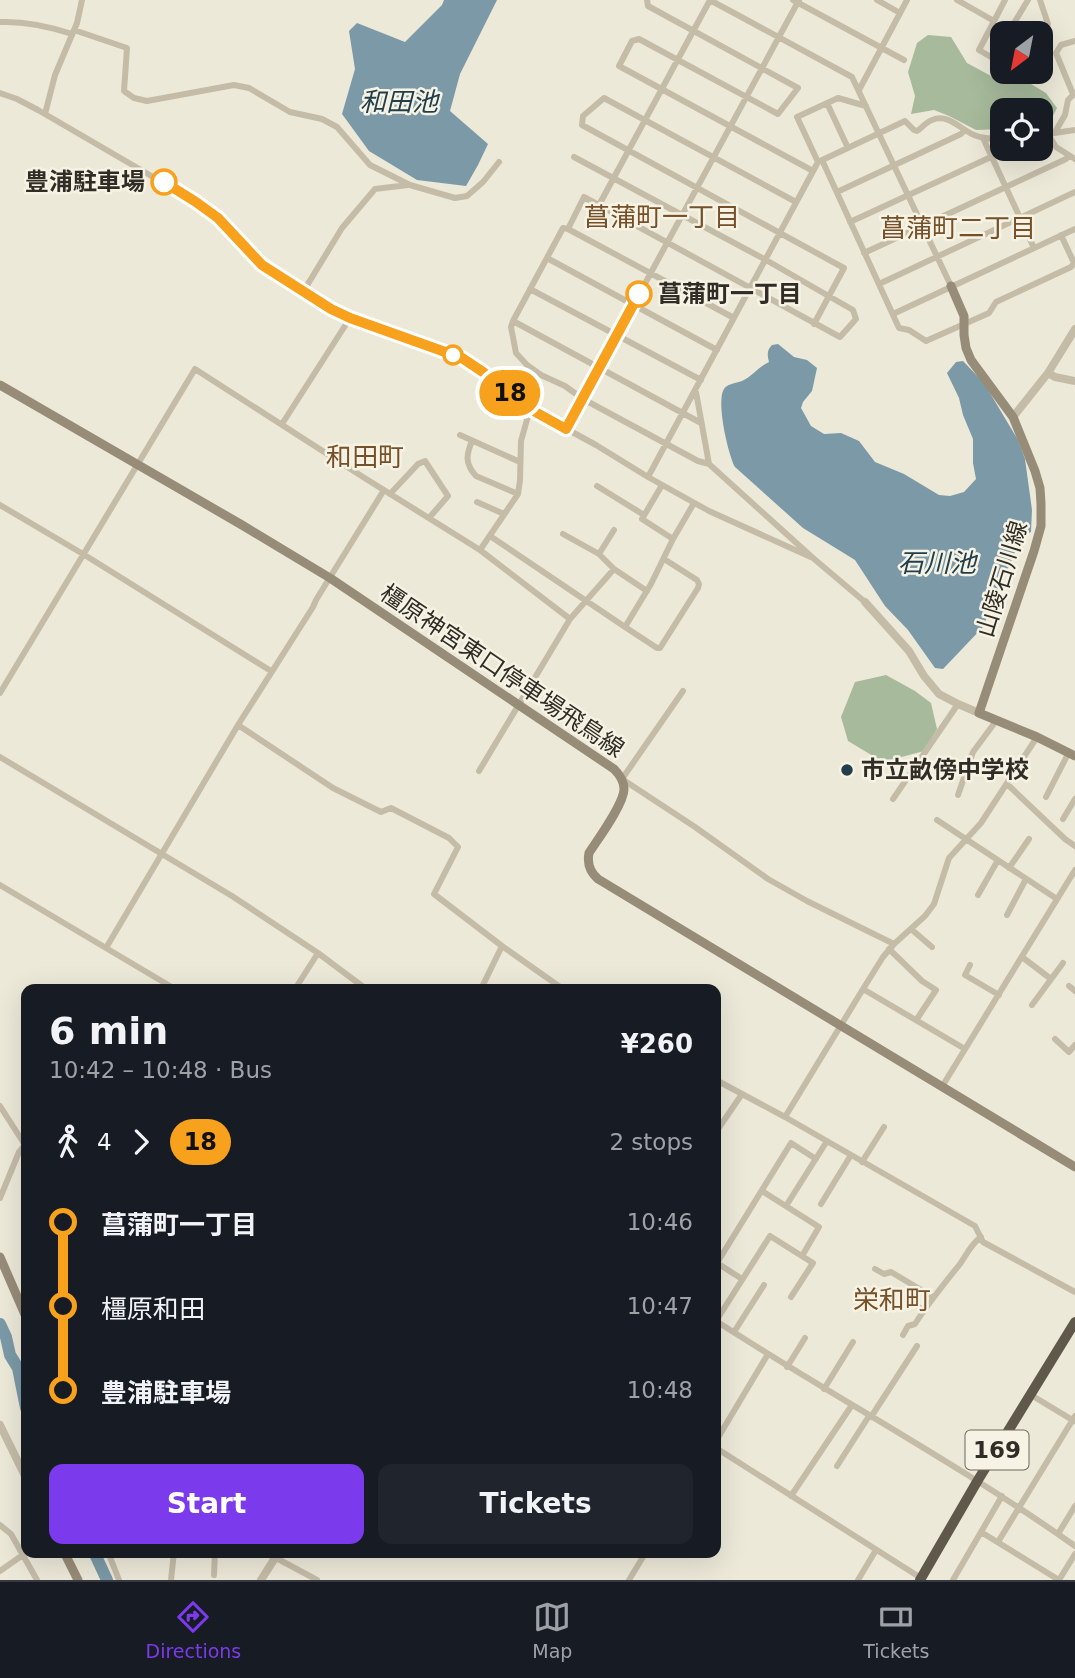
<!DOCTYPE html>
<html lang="en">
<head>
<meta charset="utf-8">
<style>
  :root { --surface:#171b24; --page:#20242c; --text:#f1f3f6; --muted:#9ea1a6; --line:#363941; --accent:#7c3aed }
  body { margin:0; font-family:"DejaVu Sans","Noto Sans JP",sans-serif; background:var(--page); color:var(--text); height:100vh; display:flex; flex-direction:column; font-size:26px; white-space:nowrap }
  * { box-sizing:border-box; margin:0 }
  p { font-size:23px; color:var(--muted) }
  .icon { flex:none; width:38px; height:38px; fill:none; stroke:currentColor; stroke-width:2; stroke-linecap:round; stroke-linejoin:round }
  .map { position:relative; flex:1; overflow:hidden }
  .drawer { position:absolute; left:21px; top:984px; width:700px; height:574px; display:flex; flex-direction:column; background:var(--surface); border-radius:14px; box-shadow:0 7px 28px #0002 }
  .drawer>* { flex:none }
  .badge { padding:0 14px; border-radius:23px; font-size:24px; line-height:46px }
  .needle { width:46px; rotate:212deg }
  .controls { position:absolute; left:990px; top:21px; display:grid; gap:14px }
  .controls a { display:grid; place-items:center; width:63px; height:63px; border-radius:14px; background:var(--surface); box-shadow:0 7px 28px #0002; font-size:35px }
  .map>.badge { position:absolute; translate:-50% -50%; box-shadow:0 0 0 4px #fff }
  .legs { display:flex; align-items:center; gap:10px; height:77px; padding:0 28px; font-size:23px }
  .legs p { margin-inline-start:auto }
  .overview { display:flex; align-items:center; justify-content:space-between; height:119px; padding:0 28px }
  h1 { font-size:38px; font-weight:800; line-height:52px }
  .cta { display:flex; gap:14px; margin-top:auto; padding:14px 28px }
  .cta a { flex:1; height:80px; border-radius:14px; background:var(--accent); color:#fff; font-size:28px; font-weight:800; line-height:80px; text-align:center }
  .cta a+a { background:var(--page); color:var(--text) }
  ul { padding:0 28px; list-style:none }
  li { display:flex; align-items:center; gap:24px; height:84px; font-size:26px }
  li i { display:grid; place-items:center; width:10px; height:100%; margin:0 9px; background:currentColor }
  li i::after { content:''; width:18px; height:18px; margin:-9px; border:5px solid; border-radius:50%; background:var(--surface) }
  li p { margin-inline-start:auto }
  li:first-child i { background:linear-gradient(#0000 50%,currentColor 0) }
  li:last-child i { background:linear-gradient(currentColor 50%,#0000 0) }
  .dock { display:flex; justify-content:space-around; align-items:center; height:98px; border-top:2px solid var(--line); background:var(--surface); font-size:19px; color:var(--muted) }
  .dock a { display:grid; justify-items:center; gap:4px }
  .dock .selected { color:var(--accent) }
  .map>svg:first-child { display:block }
</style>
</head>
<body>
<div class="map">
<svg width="1075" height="1580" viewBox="0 0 1075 1580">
  <rect width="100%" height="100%" fill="#ede9d9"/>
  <path fill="#a7ba9b" d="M928,35L951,37L967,63L993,77L998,70L1016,75L1046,93L1057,108L1048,126H1041V110H1003V129L976,130L949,116L934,110L911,114L915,96L908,72L917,43Z
    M886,675L915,691L931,703L937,729L924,751L883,762L848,741L841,717L855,682Z"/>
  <path fill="#7b99a7" d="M444,0H497L460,74L450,111L488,144L478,165L466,186L417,180L369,151L342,114L355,69L349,31L357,23L405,42L442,5Z
    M778,344L794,357L807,360L817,368L812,391L803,402L801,408L811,426L824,434L841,433L859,441L875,462L904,474L939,495L950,496L964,492L976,479L973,463V439L963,415L959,398L947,373L956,362L963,361L984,383L1018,440L1025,459L1032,510L1031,532L1022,536L983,627L943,669L935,668L908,630L885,606L855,560L803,528L735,467C728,454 717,405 723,391C725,384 736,383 742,381C753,376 758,367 769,362C767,354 767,350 772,345Z"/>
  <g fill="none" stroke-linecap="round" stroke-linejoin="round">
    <path stroke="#7b99a7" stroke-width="12" d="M0,1324L6,1337L10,1355L18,1368L26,1408
      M94,1552L107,1580"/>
    <path stroke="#c4bca7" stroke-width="6" d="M647,0L648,6L798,88L778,114L639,39L632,41L619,66L813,171
      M710,0L852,77L951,286
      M793,0L904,60
      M877,0L900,13
      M957,0L994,21
      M1040,0L1048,24L1041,34
      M0,22C26,21 48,26 72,34
      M74,30L127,48L124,91L134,98L147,101L234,85L249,88L290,112L322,119L337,127L370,165L410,185L455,198L467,196L483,182L499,162
      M1008,33L1028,0
      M996,60L979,50L1005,0
      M859,90L907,0
      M0,93L17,99L38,110L196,202L218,218L262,265L330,308L350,318L462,358L483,372L530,409L596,445L648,477L709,511L813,558L865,602
      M1073,94L1056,53L1061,45L1075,41
      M827,103L848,148
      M45,114L55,75L77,23L82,0
      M1055,132L1065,115L1068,100L1075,93
      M1048,134L1056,147L1075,159
      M1041,135L1075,130
      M983,138L1034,248
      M574,157L766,260L853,310L856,319L840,337L584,197L568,229L563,228L513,321L511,327L516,353L527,365L541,375L565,386L583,399L698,461L709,464L813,558
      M822,160L899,328L909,330L926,341L989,313L996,302L1071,267L1074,263L1061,235
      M818,162L797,117L838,98L866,106
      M837,192L961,134L965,130
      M796,202L604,98L583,116L582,125L844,268L814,324
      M599,205L710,0
      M850,222L991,157
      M568,229L734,318
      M864,253L1066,159L1069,156
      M547,258L717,350
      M879,284L1075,192
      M530,289L701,380
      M303,292L342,228L375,189L408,185
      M893,314L1075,229
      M513,321L701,423
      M696,392L709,464
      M282,424L350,318
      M566,429L799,0
      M460,435L520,462
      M472,441C466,455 465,464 476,476L518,494
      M648,477L818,162L905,121L914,130L917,131C922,128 926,122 932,120C948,113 960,129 974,135C983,139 993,139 1003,139
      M662,485L642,519L673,539
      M597,486L644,515
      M390,494L418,464L425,461L448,496L429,518
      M477,502L504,514
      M0,505L83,554L271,671
      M563,534L599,554L614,569L647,591
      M490,536L625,627L651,584L673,539L694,503
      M480,550L518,494L520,480L521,441L530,409
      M599,554L614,530
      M625,627L657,648H660L698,588L699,584L697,580L664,559
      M683,691L622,779L695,827L768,879L807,901L894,944L925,916L934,904L949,858L981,823L1037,737
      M0,693L195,369L363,477L480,550L570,619
      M238,725L333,788L381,812L391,808L449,838L458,847L434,894L502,946L563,989
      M0,757L232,896L318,953L366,989
      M479,771L570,619L614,569
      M1007,784L1065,839L1075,846
      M958,795L973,752L996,721
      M1046,797L1069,752
      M893,799L958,704
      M1063,819L1075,799
      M937,820L1057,899
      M1009,868L1029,839
      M0,885L175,989
      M978,895L998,860
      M1007,915L1026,879
      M911,929L932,947
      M106,948L238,725L313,607L316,600L384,490
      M889,949L922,981L936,990L917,1019
      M1022,957L1051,979
      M970,965L965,975L999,995
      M1069,986L1075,991
      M295,989L318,953
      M481,989L502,946
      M863,989L965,1049
      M1032,1005L1063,963
      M1055,1039L1069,1052L1075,1045
      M716,1080L785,1117L975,1226L983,1242L1075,1292
      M943,1085L1075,870
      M0,1106L25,1145L19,1152L0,1198
      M785,1117L863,989L883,957L894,944
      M716,1132L742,1094
      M862,1162L884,1127
      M762,1191L819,1227L802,1256
      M821,1204L851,1155
      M786,1206L827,1141
      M875,1269L884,1274L891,1272L933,1297
      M742,1279L717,1263L791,1143L816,1159
      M905,1299L924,1310
      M716,1321C834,1397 959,1464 1075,1546
      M716,1321L770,1236L813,1263L791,1297
      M734,1332L764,1285
      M903,1335L908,1326L915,1324C929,1302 944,1284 960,1264C967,1254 971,1244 981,1237
      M787,1367L805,1338
      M824,1389L853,1342
      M1031,1395L1074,1421
      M871,1417L917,1346
      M716,1441L768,1354
      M716,1448L921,1578
      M837,1466L869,1416
      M791,1496L852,1405
      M0,1525L11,1534L37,1580
      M981,1532L1059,1580
      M1058,1534L1075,1506
      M998,1542L1075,1416
      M108,1552L119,1580
      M265,1552L317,1580
      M0,1571L27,1552
      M214,1575L215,1552
      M171,1580L174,1552
      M629,1580L646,1552
      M858,1580L876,1550
      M953,1580L1002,1496
      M1059,1580L1075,1554"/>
    <path stroke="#c4bca7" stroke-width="8" d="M1048,373L1055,377L1075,381
      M1013,417L1048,373L1075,329
      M865,602L909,651L924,676L939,694L958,704L979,713
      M0,1425L26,1478
      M261,1580L275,1558"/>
    <path stroke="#978c78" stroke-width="9" d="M951,286L964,316V335L966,348L971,360L1013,417L1035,471L1040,488L1041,504V526L1034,551L979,713L1037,737L1075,756
      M0,385L242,525L330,578L614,769C619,774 624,781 624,789C624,804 598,839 589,853C587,863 590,872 598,879L1075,1167
      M0,1257L26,1317
      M64,1552L78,1580"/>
    <path stroke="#61584c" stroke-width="10" d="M920,1580L978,1480L1075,1322"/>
  </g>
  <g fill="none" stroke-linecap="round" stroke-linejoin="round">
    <defs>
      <path id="line-1" d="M164,182L196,202L218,218L262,265L331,309L350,318L462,358L483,372L530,409L566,429L639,294"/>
    </defs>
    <use href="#line-1" stroke="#fff" stroke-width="16"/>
    <use href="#line-1" stroke="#f8a11d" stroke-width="10"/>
  </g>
  <g fill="#fff" stroke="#f8a11d" stroke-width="3.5">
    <circle cx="164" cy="182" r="12"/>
    <circle cx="639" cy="294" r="12"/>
    <circle cx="453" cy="355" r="9"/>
  </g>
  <circle fill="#213e4d" stroke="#f6f3e4" stroke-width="2.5" cx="847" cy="770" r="7"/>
  <g text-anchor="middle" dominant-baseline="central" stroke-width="5" stroke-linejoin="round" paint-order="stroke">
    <rect fill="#f6f3e4" stroke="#6c685f" stroke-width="2" x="965.5" y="1430.5" width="63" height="39" rx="5"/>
    <g font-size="23" font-weight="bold" fill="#312d26">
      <text x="997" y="1450">169</text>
    </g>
    <g font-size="24" font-weight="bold" fill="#312d26" stroke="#f6f3e4" text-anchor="end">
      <text x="145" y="182">豊浦駐車場</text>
      <text x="658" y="294" text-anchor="start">菖蒲町一丁目</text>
    </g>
    <g font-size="24" fill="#312d26" stroke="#f6f3e4">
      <text transform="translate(1002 579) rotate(-73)">山陵石川線</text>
      <text transform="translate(502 671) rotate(34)">橿原神宮東口停車場飛鳥線</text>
    </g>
    <g font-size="24" font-weight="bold" fill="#312d26" stroke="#f6f3e4" text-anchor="start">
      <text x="861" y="770">市立畝傍中学校</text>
    </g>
    <g font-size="26" font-style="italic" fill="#213e4d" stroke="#f6f3e4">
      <text x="399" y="102">和田池</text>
      <text x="937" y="563">石川池</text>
    </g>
    <g font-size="26" fill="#765029" stroke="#f6f3e4">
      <text x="662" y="217">菖蒲町一丁目</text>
      <text x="958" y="228">菖蒲町二丁目</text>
      <text x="365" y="457">和田町</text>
      <text x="892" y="1300">栄和町</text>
    </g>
  </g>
</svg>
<div class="controls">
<a><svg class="needle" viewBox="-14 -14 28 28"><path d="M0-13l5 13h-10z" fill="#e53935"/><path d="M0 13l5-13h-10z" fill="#9ea1a6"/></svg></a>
<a><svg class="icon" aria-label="locate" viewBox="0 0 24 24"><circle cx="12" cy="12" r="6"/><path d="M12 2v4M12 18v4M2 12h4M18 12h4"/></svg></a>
</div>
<b class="badge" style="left:510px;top:393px;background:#f8a11d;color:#111">18</b>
<section class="drawer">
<div class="overview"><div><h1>6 min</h1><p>10:42 – 10:48 · Bus</p></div><b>¥260</b></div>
<div class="legs"><svg class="icon" aria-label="walk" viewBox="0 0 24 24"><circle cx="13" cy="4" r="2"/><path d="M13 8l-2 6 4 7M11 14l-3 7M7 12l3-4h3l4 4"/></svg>4<svg class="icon" aria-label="forward" viewBox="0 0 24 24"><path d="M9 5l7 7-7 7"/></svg><b class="badge" style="background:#f8a11d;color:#111">18</b><p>2 stops</p></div>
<ul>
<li><i style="color:#f8a11d"></i><b>菖蒲町一丁目</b><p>10:46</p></li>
<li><i style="color:#f8a11d"></i><span>橿原和田</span><p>10:47</p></li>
<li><i style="color:#f8a11d"></i><b>豊浦駐車場</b><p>10:48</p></li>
</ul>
<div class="cta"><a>Start</a><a>Tickets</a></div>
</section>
</div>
<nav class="dock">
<a class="selected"><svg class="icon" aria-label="directions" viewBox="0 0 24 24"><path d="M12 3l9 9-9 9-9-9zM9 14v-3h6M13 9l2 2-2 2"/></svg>Directions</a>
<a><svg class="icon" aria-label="map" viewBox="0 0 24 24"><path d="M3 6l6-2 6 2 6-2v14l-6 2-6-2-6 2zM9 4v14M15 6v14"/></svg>Map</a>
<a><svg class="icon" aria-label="tickets" viewBox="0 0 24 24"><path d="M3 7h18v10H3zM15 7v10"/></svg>Tickets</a>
</nav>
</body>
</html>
